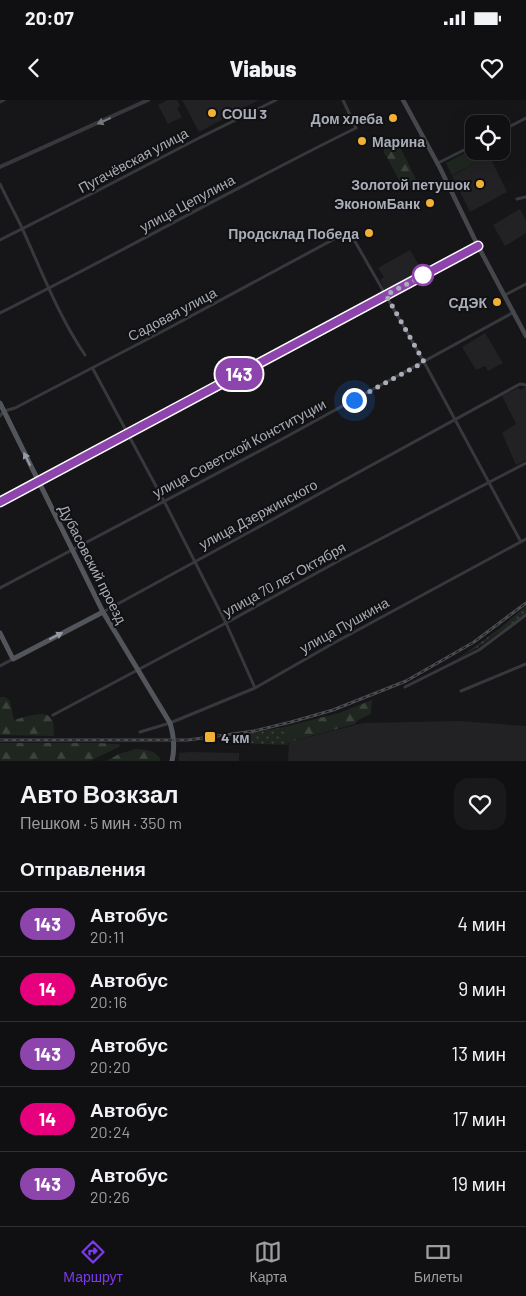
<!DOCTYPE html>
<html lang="ru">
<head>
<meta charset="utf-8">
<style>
  :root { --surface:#101012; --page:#19191b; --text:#f1f3f6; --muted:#9c9d9f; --line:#303032; --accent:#7c3aed }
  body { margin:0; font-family:Barlow,sans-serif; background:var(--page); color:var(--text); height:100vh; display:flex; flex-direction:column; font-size:19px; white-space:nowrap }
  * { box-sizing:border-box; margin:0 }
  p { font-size:16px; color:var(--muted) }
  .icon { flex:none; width:28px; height:28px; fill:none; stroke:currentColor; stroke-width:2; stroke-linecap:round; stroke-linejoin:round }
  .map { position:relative; height:661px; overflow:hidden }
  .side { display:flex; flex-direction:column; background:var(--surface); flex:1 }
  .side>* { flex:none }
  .badge { padding:0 10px; border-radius:16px; font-size:18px; line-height:32px }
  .tools { position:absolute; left:465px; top:15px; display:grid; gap:10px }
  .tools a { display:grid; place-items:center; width:45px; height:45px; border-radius:10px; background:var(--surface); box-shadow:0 5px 20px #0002,0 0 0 1px var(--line); font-size:25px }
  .you { position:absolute; width:25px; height:25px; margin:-12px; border:4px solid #fff; border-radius:50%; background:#1a73e8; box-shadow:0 0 0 8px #1a73e833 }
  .map>.badge { position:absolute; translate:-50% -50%; box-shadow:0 0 0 2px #fff }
  h2 { padding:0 20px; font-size:19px; line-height:45px }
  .round { display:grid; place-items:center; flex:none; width:52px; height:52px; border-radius:15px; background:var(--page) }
  .summary { display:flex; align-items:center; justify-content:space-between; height:85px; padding:0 20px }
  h1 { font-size:24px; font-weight:800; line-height:38px }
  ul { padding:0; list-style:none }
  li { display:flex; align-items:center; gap:15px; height:65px; padding:0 20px; border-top:1px solid var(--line) }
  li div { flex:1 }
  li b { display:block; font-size:19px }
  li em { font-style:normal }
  li .badge { min-width:55px; font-weight:700; text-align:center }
  .status { display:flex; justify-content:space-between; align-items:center; height:35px; padding:0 25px; background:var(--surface); direction:ltr }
  .status svg { height:14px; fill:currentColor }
  header { display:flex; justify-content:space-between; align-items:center; height:65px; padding:0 20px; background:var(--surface); font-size:22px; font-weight:800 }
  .tabs { display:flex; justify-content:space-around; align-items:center; height:70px; border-top:1px solid var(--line); background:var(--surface); font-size:14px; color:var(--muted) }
  .tabs a { display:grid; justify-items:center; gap:2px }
  .tabs .active { color:var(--accent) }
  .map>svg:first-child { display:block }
</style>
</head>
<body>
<div class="status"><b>20:07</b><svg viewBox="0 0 49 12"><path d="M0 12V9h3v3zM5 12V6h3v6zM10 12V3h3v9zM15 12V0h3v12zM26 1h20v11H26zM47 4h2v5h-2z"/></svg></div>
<header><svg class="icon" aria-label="back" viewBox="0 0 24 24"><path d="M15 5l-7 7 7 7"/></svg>Viabus<svg class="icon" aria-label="heart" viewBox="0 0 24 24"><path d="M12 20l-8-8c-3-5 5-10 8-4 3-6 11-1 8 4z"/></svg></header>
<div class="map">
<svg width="526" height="661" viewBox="0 0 526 661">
  <defs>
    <pattern id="grass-dots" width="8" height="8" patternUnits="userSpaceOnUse" patternTransform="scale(1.25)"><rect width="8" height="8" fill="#1e261f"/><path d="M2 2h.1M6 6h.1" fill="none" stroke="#3c433d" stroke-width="1.8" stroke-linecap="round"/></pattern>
    <pattern id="forest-firs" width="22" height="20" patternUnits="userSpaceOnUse" patternTransform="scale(1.25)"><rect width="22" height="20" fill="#1e261f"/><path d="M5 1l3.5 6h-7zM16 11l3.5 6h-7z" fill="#3c433d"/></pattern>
  </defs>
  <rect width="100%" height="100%" fill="#161618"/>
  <path fill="#222225" d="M168,0H177L180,6L177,8L182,17L168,24L158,5Z
    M182,0H259L199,32Z
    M489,55L507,92L470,112L452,76Z
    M520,109L526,121V133L505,146L493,125Z
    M410,150L423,172L386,192L380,180L384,177L378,168Z
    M485,233L503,263L488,271L485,266L476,270L462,247Z
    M526,287V360L516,365L502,333L516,324L502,296L518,288L520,290Z
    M459,621L526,626V661H288L289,642L363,623Z
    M190,652L239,653V661H179V653Z"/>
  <path fill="url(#grass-dots)" d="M526,506V514L477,548L457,559L499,529Z
    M284,627L287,645C268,644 250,644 232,641L230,638L233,636Z"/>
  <path fill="url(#forest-firs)" d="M395,43H397L399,45L416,79L409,86H405L400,82L388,59L384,53V49Z
    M0,597H5L10,601L14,620C23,617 46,609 52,619C54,623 54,631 54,636L0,635Z
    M372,600L371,614L358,620L355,624L289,642L287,645L284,627L339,613Z
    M0,643H98L119,644L120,646L119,647L90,661H0Z
    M136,649C146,650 157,650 161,661H106L119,654Z"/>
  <path fill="#1e261f" d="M474,48V51H490L492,54L452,75L446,63Z"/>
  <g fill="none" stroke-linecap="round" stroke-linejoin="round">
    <path stroke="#37383d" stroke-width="3" d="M0,2L4,0
      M501,31L526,18
      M438,63L474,45
      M0,84C7,99 15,113 22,128C42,172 58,215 85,255
      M517,99L526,97
      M0,140L95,92L199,38L276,0
      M505,195L526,184
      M0,213C120,153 236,87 356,28L343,0
      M93,269L164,401L226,523L255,588
      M0,316L4,311L15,308L167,229L349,131L424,262L521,442
      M0,401L478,146
      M0,488L284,338L514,212
      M103,512L520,284L526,285
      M0,566L13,559
      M405,587L479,550L526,515
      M461,591L526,564
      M53,615L226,523L342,459L526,363
      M140,632L170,623L255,588L332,544L526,439"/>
    <path stroke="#37383d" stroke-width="4" d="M0,67L148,0"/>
    <path stroke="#45474d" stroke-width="4.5" d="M403,0L440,68L478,146L526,236"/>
    <path stroke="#53555c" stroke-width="5" d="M0,303L103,512L170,623C174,636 175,648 172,661
      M0,533L13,559L103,512"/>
    <defs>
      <path id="rail" d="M0,640H188L254,631L291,622L333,610L406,581L474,542L526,503"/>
    </defs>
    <use href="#rail" stroke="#4a4c52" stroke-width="3"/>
    <use href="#rail" stroke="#111113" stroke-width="1" stroke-dasharray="4" stroke-linecap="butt"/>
  </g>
  <defs><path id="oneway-solid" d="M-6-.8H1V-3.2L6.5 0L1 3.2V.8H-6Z" transform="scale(1.25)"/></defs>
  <use fill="#757881" href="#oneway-solid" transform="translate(104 21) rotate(156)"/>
  <g fill="#979ba6">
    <use href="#oneway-solid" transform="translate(27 359) rotate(-116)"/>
    <use href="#oneway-solid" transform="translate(56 536) rotate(-27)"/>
  </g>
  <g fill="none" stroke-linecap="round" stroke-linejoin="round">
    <defs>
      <path id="line" d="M0,402L478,146"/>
    </defs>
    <use href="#line" stroke="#fff" stroke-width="11"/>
    <use href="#line" stroke="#8e44ad" stroke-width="8"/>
    <path stroke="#a8adb8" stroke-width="5" stroke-dasharray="0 9" d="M354,300L424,262L386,195L426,174L423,175"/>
  </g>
  <g fill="#f2b134" stroke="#111113" stroke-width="2">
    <circle cx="212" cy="13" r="5"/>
    <circle cx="393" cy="18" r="5"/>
    <circle cx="362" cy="41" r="5"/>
    <circle cx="480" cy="84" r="5"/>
    <circle cx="430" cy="103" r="5"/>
    <circle cx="369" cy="133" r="5"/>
    <circle cx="497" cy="202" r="5"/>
    <rect x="204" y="631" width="12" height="12" rx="2.5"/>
  </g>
  <circle fill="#fff" stroke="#8e44ad" stroke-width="2.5" cx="423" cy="175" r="10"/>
  <g text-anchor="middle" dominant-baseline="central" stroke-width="4" stroke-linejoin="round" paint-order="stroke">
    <g font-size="14" font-weight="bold" fill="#a8adb8" stroke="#111113" text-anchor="end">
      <text x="222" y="13" text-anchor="start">СОШ 3</text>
      <text x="383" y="18">Дом хлеба</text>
      <text x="372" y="41" text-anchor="start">Марина</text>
      <text x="470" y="84">Золотой петушок</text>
      <text x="420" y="103">ЭкономБанк</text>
      <text x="359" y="133">Продсклад Победа</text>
      <text x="487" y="202">СДЭК</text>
      <text x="221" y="637" text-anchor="start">4 км</text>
    </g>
    <g font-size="14" fill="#a8adb8" stroke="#111113">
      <text transform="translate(133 60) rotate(-28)">Пугачёвская улица</text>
      <text transform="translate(187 103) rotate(-28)">улица Цепулина</text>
      <text transform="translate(172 214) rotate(-28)">Садовая улица</text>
      <text transform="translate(239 348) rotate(-28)">улица Советской Конституции</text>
      <text transform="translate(258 414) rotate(-28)">улица Дзержинского</text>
      <text transform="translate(93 464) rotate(63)">Дубасовский проезд</text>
      <text transform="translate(284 479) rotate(-29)">улица 70 лет Октября</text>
      <text transform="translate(344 525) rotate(-29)">улица Пушкина</text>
    </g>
  </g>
</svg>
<div class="tools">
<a><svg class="icon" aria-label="locate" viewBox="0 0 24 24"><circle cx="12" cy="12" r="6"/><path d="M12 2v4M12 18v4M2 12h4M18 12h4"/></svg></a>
</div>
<div class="you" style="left:354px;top:300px"></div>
<b class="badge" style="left:239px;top:274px;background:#8e44ad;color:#fff">143</b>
</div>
<section class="side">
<div class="summary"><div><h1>Авто Возкзал</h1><p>Пешком · 5 мин · 350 m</p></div><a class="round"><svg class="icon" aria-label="heart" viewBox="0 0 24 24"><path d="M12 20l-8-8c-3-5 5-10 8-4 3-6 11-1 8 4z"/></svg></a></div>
<h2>Отправления</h2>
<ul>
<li><span class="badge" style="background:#8e44ad;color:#fff">143</span><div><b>Автобус</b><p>20:11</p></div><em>4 мин</em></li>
<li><span class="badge" style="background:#e6007e;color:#fff">14</span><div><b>Автобус</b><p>20:16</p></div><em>9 мин</em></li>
<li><span class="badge" style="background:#8e44ad;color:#fff">143</span><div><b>Автобус</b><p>20:20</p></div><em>13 мин</em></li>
<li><span class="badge" style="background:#e6007e;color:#fff">14</span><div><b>Автобус</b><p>20:24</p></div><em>17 мин</em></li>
<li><span class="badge" style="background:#8e44ad;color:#fff">143</span><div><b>Автобус</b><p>20:26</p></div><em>19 мин</em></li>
</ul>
</section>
<nav class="tabs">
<a class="active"><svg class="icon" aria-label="directions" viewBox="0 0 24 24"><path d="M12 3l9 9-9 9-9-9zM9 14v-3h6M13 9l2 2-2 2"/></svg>Маршрут</a>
<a><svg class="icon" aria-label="map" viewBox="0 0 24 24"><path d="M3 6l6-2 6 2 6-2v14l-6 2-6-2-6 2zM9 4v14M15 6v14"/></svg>Карта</a>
<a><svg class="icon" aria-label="tickets" viewBox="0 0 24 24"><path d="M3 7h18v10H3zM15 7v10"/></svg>Билеты</a>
</nav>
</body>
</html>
